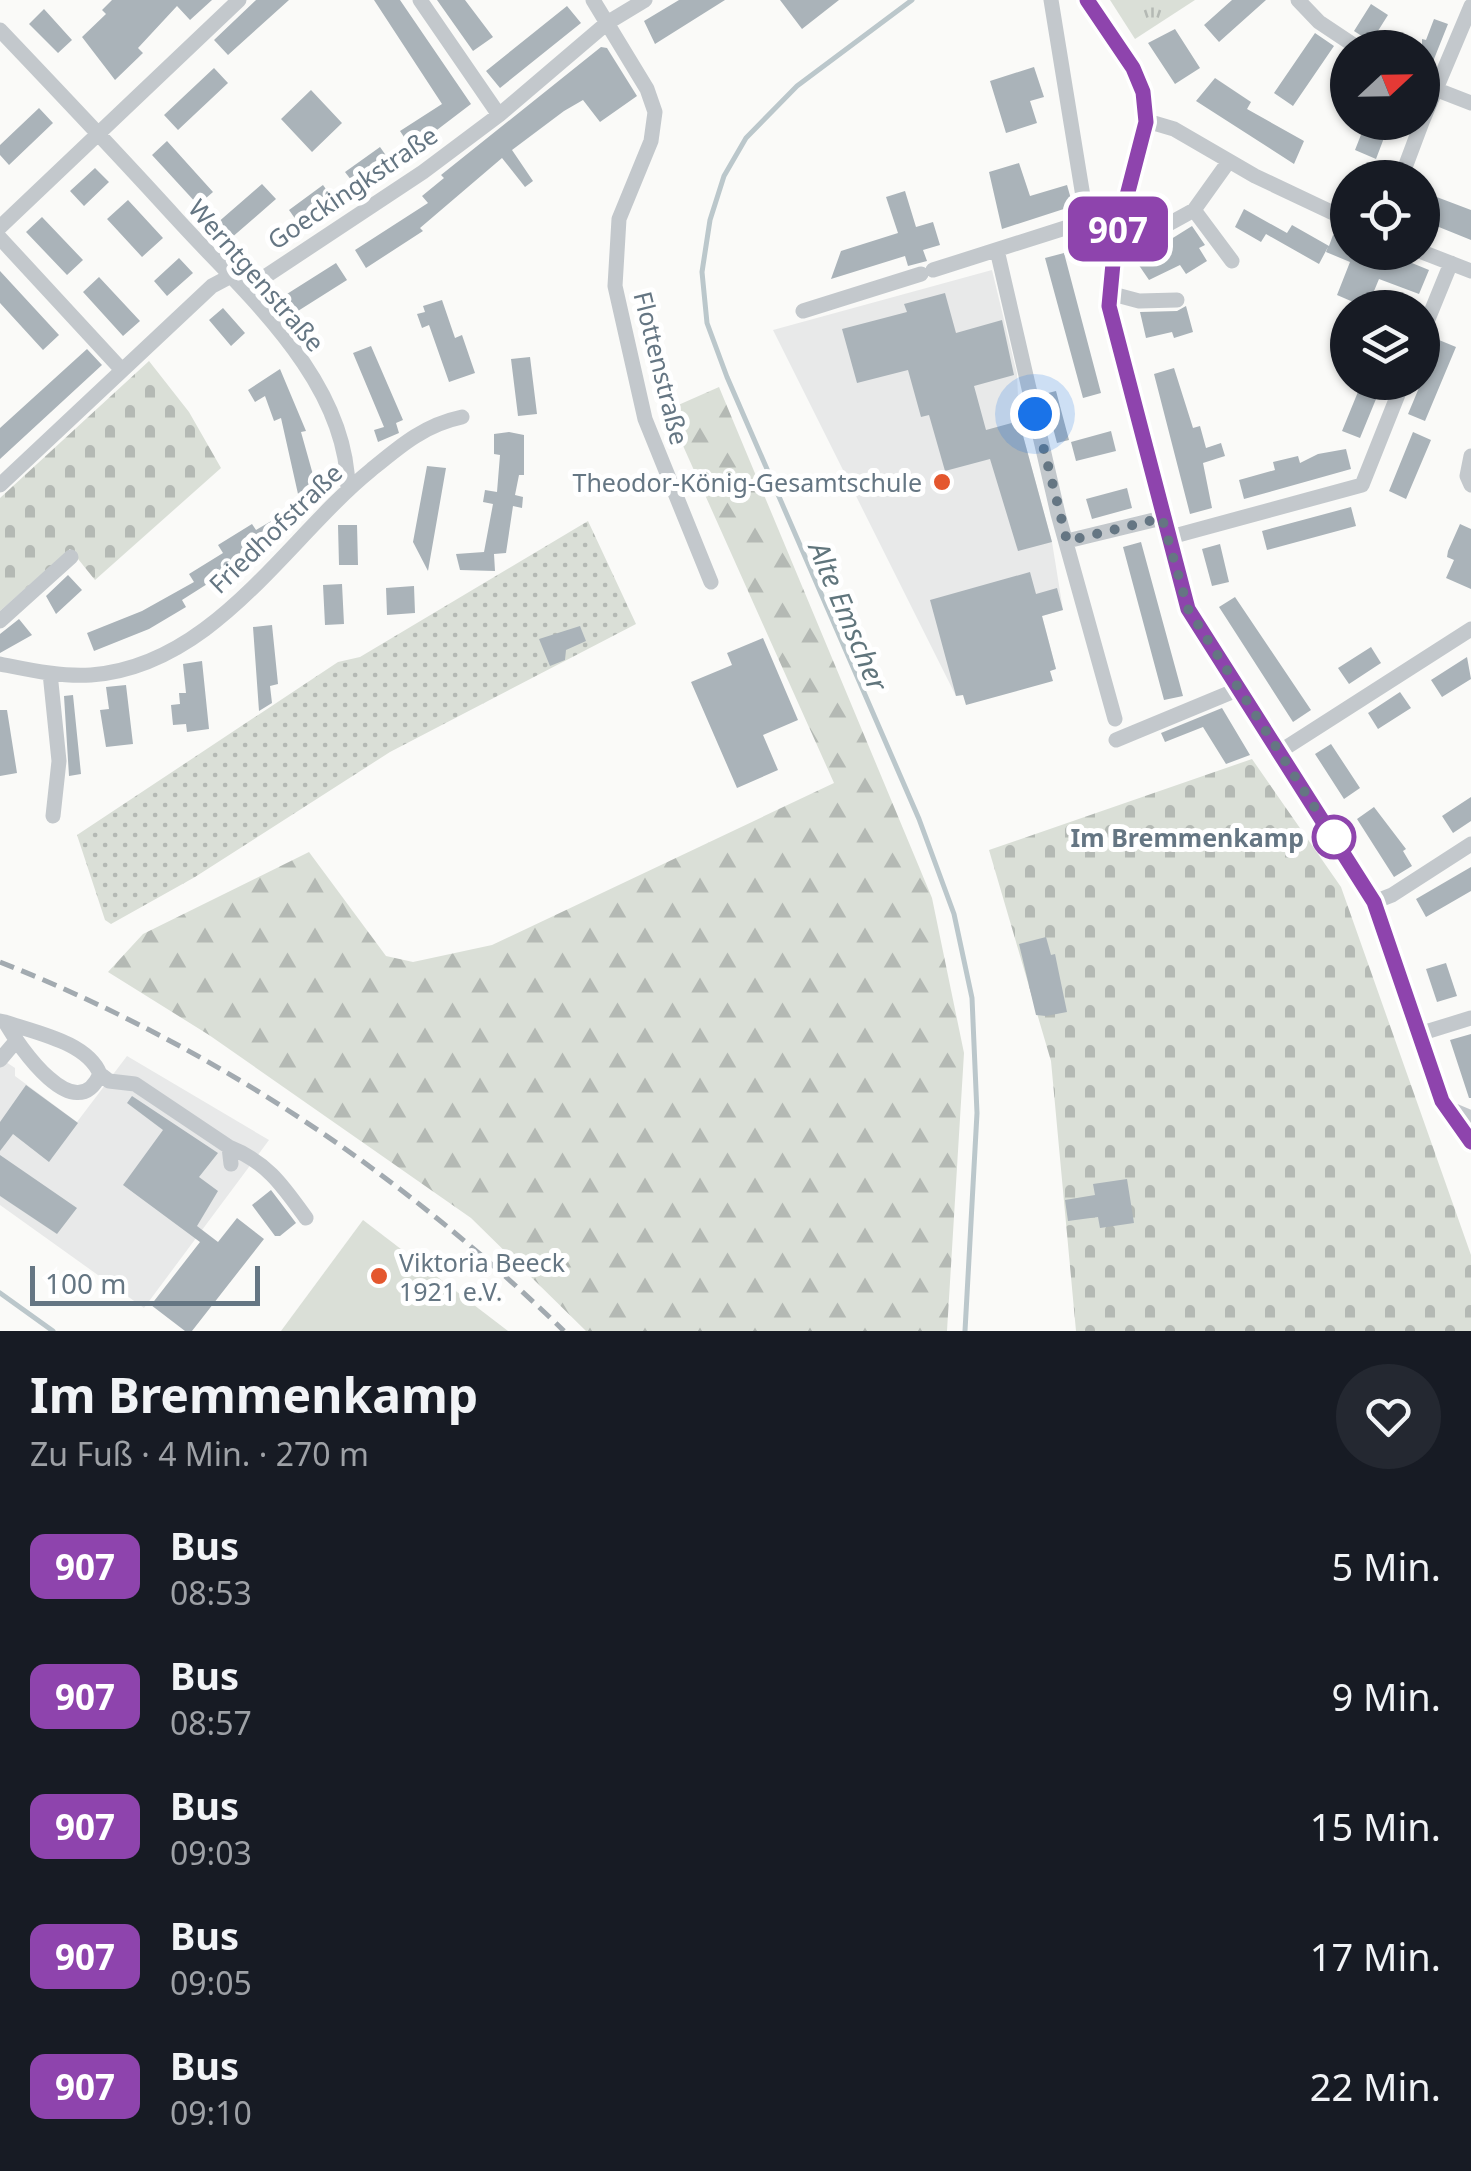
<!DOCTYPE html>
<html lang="de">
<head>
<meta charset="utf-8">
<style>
  :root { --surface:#171b24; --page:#242831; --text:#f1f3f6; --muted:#9ea1a6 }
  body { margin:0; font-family:"Noto Sans",sans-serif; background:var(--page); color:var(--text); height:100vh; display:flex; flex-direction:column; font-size:38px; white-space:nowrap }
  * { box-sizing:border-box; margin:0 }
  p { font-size:32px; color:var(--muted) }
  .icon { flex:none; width:55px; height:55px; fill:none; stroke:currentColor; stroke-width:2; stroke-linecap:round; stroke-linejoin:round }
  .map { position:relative; height:1331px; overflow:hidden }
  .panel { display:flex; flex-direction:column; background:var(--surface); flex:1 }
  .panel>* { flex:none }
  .badge { padding:0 20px; border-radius:15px; font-size:35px; line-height:65px }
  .needle { width:65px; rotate:68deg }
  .fabs { position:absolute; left:1330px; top:30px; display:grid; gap:20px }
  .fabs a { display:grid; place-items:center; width:110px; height:110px; border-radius:50%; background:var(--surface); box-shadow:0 2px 8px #0004; font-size:50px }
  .scale { position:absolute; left:30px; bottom:25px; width:230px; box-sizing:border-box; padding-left:10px; border:5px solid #657683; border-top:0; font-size:28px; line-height:35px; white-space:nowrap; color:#657683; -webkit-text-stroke:8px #fff; paint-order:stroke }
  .you { position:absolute; width:50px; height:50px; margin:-25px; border:8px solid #fff; border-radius:50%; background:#1a73e8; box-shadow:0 0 0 15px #1a73e833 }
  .map>.badge { position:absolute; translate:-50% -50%; box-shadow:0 0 0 5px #fff }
  .round { display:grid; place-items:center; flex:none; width:105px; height:105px; border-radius:52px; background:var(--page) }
  .head { display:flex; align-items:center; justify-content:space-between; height:170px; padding:0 30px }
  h1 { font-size:48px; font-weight:700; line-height:75px }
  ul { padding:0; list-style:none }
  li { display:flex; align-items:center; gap:30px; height:130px; padding:0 30px }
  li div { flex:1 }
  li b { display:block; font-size:38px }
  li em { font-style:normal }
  li .badge { min-width:110px; font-weight:700; text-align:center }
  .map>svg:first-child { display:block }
</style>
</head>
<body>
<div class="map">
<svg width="1471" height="1331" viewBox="0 0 1471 1331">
  <defs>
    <pattern id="grass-tufts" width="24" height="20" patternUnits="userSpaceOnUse" patternTransform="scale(2.5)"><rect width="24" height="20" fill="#dadfd7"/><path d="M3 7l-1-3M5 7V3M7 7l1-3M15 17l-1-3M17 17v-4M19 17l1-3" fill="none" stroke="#b4b9b4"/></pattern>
    <pattern id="forest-firs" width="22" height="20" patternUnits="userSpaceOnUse" patternTransform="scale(2.5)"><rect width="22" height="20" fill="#dadfd7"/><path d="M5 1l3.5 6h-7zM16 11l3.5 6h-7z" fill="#b4b9b4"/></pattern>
    <pattern id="cemetery-stones" width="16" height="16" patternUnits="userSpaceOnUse" patternTransform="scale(2.5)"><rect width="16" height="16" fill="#dadfd7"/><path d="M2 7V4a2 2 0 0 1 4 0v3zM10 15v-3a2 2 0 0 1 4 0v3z" fill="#b4b9b4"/></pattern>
    <pattern id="garden-dots" width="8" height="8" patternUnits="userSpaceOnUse" patternTransform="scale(2.5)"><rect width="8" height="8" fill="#dadfd7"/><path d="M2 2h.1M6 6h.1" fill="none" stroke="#b4b9b4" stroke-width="1.8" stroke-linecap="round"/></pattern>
  </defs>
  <rect width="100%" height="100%" fill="#fafaf8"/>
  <path fill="#e8e9e9" d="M992,270L1017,374L1019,421L1052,542L1063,610L1042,616L1056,669L956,696L773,330Z
    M127,1056L269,1140L144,1308L0,1205V1058L15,1068V1076L77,1122Z"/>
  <path fill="url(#grass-tufts)" d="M1110,0H1195L1135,39Z"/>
  <path fill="url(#forest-firs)" d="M719,387L932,898L964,1053L947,1331H586L471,1218L209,1035L108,972L143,934L309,852L386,956L413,962L492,945L834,783L667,410Z"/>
  <path fill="url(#cemetery-stones)" d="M149,361L189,412L221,468L95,580L70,549L0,611V498Z
    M1252,759L1341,887L1471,1255V1331H1076L1051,1061L989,850Z"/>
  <path fill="url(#garden-dots)" d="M588,521L636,624L390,752L195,877L111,924L105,920L77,835L338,662L360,657Z"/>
  <path fill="#dadfd7" d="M363,1220L508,1331H281Z"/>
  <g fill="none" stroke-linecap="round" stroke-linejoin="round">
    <path stroke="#bbc7cb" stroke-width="5" d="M912,0L797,86L746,138L724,176L710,220L702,272L707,323L727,377L919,819L954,914L972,998L977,1113L965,1331
      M0,1293L53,1331"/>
  </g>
  <path fill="#aab3b9" d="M112,0H212L190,20L177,6L138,48L143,53L115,80L82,37L106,14L102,10Z
    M256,0H289L228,55L214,40Z
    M374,0H400L471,104L412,149L400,131L442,104Z
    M437,0H465L493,37L473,51Z
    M679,0H725L655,44L644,21Z
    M780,0H839L802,29Z
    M1232,0H1266L1219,42L1204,25Z
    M1371,4L1388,15L1371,42L1354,31Z
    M567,6L581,23L500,88L486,71Z
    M44,9L72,40L58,53L29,24Z
    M1434,19L1448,24L1428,74L1422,73V39L1426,40Z
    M1175,29L1200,68L1175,84L1148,43Z
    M1315,33L1334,46L1293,106L1274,93Z
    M601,47L607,48L637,96L600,122L583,100L564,111L512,150L533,181L525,187L502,158L420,228L423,231L366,268L355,250L428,203L422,196L444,178L441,175Z
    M1034,67L1044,97L1030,101L1037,123L1006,133L990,81Z
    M214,68L228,83L178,130L164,115Z
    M1215,78L1251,102L1247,109L1304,141L1294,164L1196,101Z
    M311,90L342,123L312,152L281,119Z
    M39,108L53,123L9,165L0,155V145Z
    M1366,122H1390L1376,159L1355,150Z
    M167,141L213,192L198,205L152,155Z
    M380,147L392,164L358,189L345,172Z
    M1019,163L1030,196L1067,185L1073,206L1002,229L989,172Z
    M95,168L109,182L84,206L70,191Z
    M262,184L276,199L230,239L216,224Z
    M323,185L335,202L301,227L289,210Z
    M905,191L916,227L933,222L940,245L923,250L927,261L908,266L905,256L831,279L841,251L898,233L886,197Z
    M1434,196L1471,210V240L1424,221Z
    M128,200L163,238L142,257L107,219Z
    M1244,209L1287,233L1292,225L1329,246L1333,235L1348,240V252H1385L1429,270L1419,294L1379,279L1367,308L1337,295L1350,262L1326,252L1328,247L1319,264L1266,234L1261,242L1235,227Z
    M42,217L83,260L67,275L26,232Z
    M1192,226L1205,245L1199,248L1207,261L1186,274L1180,265L1149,280L1136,261Z
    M1064,253L1101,393L1083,398L1045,258Z
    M179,258L193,273L167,296L154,281Z
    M336,263L347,280L290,316L279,299Z
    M0,271L59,335L43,350L0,303Z
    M99,277L140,321L123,336L83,292Z
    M945,293L956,333L1002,320L1014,375L974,386L986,430L1019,421L1052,542L1018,551L990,459L945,471L929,415L921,417L908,370L857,383L842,329L907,312L904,304Z
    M442,300L455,338L462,335L475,373L449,382L429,325L422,328L417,314L425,312L423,306Z
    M1186,306L1193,332L1174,338L1172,332L1146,338L1140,312L1177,311Z
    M223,308L245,333L231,346L209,320Z
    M1439,340L1456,347L1425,421L1408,414Z
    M371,346L403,420L396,423L399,433L378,442L374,430L384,427L353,353Z
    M87,349L102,365L0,459V428Z
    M530,357L537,414L518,416L511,359Z
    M1174,368L1193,428L1200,426L1206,448L1221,443L1225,456L1203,463L1212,508L1190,514L1154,374Z
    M280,369L306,431L301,432L317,489L298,494L281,418L274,421L265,396L255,402L248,390Z
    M1362,382H1383L1360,438L1342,431Z
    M1056,391L1069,440L1057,443L1044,394Z
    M1111,431L1116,451L1076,461L1071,442Z
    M509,432L524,435V475H519L515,495L523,497L522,508L513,506L506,553L494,554L495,571L460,570L456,554L484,552L493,504L483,502L485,490L497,492L500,455L494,454V434Z
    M1413,432L1431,440L1406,499L1389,491Z
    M1346,449L1351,469L1244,499L1239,480L1275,470L1273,462L1298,456L1300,463L1318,454Z
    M427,466L446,468L428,571L413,542Z
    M1127,488L1132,508L1092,519L1086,499Z
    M1351,507L1356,526L1267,550L1262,531Z
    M273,520L283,536L182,600L186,607L149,629L94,651L87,633L142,611L194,582L189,574L223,553L218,545L252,524L256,530Z
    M1460,524L1471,529V589L1446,578L1454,560L1447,557L1448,551Z
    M338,525H357L358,565H339Z
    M1141,542L1183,696L1164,700L1123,547Z
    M1220,544L1229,582L1212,586L1202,549Z
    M1030,572L1036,594L1057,588L1063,610L1042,616L1056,669L1050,671L1053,681L966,705L963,695L956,696L930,600Z
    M68,575L82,590L56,614L46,596Z
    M342,584L344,624L325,625L323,585Z
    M414,586L415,613L387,615L386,588Z
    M1235,597L1311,710L1293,722L1219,607Z
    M19,619L32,635L0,653V634Z
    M272,625L278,684L270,686L272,703L259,711L253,627Z
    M580,626L586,641L566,650L565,660L550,666L539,639Z
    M763,638L798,720L763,735L778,770L737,788L691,682L732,665L727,653Z
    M1371,647L1381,663L1349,684L1338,668Z
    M1467,657L1471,679L1442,697L1431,680Z
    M202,661L209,729L187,732L186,724L173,725L171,705L180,704L179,693H186L183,664Z
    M126,685L133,744L106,747L100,710L109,709L106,687Z
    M1400,692L1411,708L1378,729L1368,713Z
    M73,695L81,774L69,776L64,696Z
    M1222,708L1250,755L1226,764L1203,727L1165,742L1161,733Z
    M0,710H7L17,773L0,776Z
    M1331,744L1360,788L1344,799L1315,754Z
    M1471,797V821L1453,833L1442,816Z
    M1374,807L1406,849L1403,851L1412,866L1394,877L1357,819Z
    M1471,867V891L1426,917L1416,899Z
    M1046,937L1051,955L1055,954L1067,1012L1046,1016L1036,1015L1019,944Z
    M1446,963L1457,996L1437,1002L1426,969Z
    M1471,1034V1098H1469L1450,1040Z
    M26,1085L78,1123L49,1162L13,1134L0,1151V1122Z
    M132,1096L218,1153L199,1177L218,1191L197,1226L218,1242L237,1218L264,1239L192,1331H185L151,1305L200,1242L123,1185L163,1130L127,1103Z
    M0,1155L77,1208L57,1234L0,1196Z
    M1127,1179L1134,1223L1100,1228L1098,1217L1068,1221L1065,1200L1095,1195L1093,1184Z
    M271,1190L296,1223L280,1236H275L252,1205Z"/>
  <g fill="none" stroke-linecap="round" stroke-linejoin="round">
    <path stroke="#c3c8cc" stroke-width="15" d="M420,0L499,115
      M593,0L647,89L655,112L651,141L619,219L615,286L645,419L711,582
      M1051,0L1087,221L1119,227
      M1087,0L1133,68L1143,91L1147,121L1115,242L1109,306L1188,609L1374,902L1442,1101L1471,1142
      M1298,0L1319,22L1358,48
      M0,30C60,93 119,155 177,219C245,294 347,379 348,489
      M1422,84L1471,103
      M1147,121L1174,129L1255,176L1348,220
      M1422,122L1471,6
      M1401,178L1422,122
      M1194,210L1232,261
      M0,227L239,0
      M1145,237L1194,210L1229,161
      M0,238L121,369
      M997,250L1058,514L1115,719
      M1422,252L1471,271
      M933,270L1087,221
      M1109,293L1139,301L1177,300
      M803,311L921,274
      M1422,334L1451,263
      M1471,456L1467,476L1471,485
      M0,485L212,286L229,277L263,278L423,172L499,115L607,23L645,0
      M1167,538L1362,485L1403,382
      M1067,541L1162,518
      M0,621L71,557
      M0,664C30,670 61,677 91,675C214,666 286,539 371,470C400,446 424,425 462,417
      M50,673L59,761L53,816
      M1116,740L1239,689
      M1279,752L1471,629
      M1374,902L1392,895L1471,844
      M0,1021L5,1022C36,1033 87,1042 100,1074C76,1129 19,1047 5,1022
      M1419,1034L1471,1018
      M0,1060L16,1041
      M100,1074L109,1081L135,1084L229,1147L231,1164
      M1445,1107L1471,1118
      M229,1147C267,1162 283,1186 306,1218"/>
    <path stroke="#a2aab0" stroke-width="5" stroke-dasharray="15 8" stroke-linecap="butt" d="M0,962C214,1047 399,1171 564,1331"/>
  </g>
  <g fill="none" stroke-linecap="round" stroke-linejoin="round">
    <defs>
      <path id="line" d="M1087,0L1133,68L1143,92L1146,122L1115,242L1109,306L1188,609L1374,902L1442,1101L1471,1142"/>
    </defs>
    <use href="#line" stroke="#fff" stroke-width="22"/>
    <use href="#line" stroke="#8e44ad" stroke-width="15"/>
    <path stroke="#657683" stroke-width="10" stroke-dasharray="0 18" d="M1035,414L1067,541L1162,518L1188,609L1338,844L1334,837"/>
  </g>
  <g fill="#e4572e" stroke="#fff" stroke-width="4">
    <circle cx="942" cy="482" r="10"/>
    <circle cx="379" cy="1276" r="10"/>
  </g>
  <circle fill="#fff" stroke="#8e44ad" stroke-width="5" cx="1334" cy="837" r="20"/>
  <g text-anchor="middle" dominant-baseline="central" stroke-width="10" stroke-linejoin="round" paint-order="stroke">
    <g font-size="25" fill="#657683" stroke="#fff">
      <text transform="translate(352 187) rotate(-34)">Goeckingkstraße</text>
      <text transform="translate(257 275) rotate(49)">Werntgenstraße</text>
      <text transform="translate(662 368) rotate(76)">Flottenstraße</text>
      <text transform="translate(275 528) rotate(-44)">Friedhofstraße</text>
    </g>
    <g font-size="25" fill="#657683" stroke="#fff" text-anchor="end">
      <text x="922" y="482">Theodor-König-Gesamtschule</text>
      <text x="399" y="1262" text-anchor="start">Viktoria Beeck<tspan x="399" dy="29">1921 e.V.</tspan></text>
    </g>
    <g font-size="25" font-weight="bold" fill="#657683" stroke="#fff" text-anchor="end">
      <text x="1304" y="837">Im Bremmenkamp</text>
    </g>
    <g font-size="28" font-style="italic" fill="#60757c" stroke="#fff">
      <text transform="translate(849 616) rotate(67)">Alte Emscher</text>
    </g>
  </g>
</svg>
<div class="fabs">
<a><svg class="needle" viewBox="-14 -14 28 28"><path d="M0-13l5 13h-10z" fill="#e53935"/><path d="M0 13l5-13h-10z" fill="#9ea1a6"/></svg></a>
<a><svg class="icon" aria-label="locate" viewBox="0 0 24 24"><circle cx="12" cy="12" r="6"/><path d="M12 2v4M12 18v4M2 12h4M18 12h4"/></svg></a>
<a><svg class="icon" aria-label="layers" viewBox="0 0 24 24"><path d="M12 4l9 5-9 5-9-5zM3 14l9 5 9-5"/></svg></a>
</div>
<div class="scale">100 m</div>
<div class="you" style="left:1035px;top:414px"></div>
<b class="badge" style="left:1118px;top:229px;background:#8e44ad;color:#fff">907</b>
</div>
<section class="panel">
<div class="head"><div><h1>Im Bremmenkamp</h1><p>Zu Fuß · 4 Min. · 270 m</p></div><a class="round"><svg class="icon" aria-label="heart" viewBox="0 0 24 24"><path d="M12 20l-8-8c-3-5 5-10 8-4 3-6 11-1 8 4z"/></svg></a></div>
<ul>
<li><span class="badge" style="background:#8e44ad;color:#fff">907</span><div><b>Bus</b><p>08:53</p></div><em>5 Min.</em></li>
<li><span class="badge" style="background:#8e44ad;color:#fff">907</span><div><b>Bus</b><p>08:57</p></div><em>9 Min.</em></li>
<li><span class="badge" style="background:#8e44ad;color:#fff">907</span><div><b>Bus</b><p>09:03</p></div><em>15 Min.</em></li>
<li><span class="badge" style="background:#8e44ad;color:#fff">907</span><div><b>Bus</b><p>09:05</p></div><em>17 Min.</em></li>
<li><span class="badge" style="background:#8e44ad;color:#fff">907</span><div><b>Bus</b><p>09:10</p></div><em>22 Min.</em></li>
</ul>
</section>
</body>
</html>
